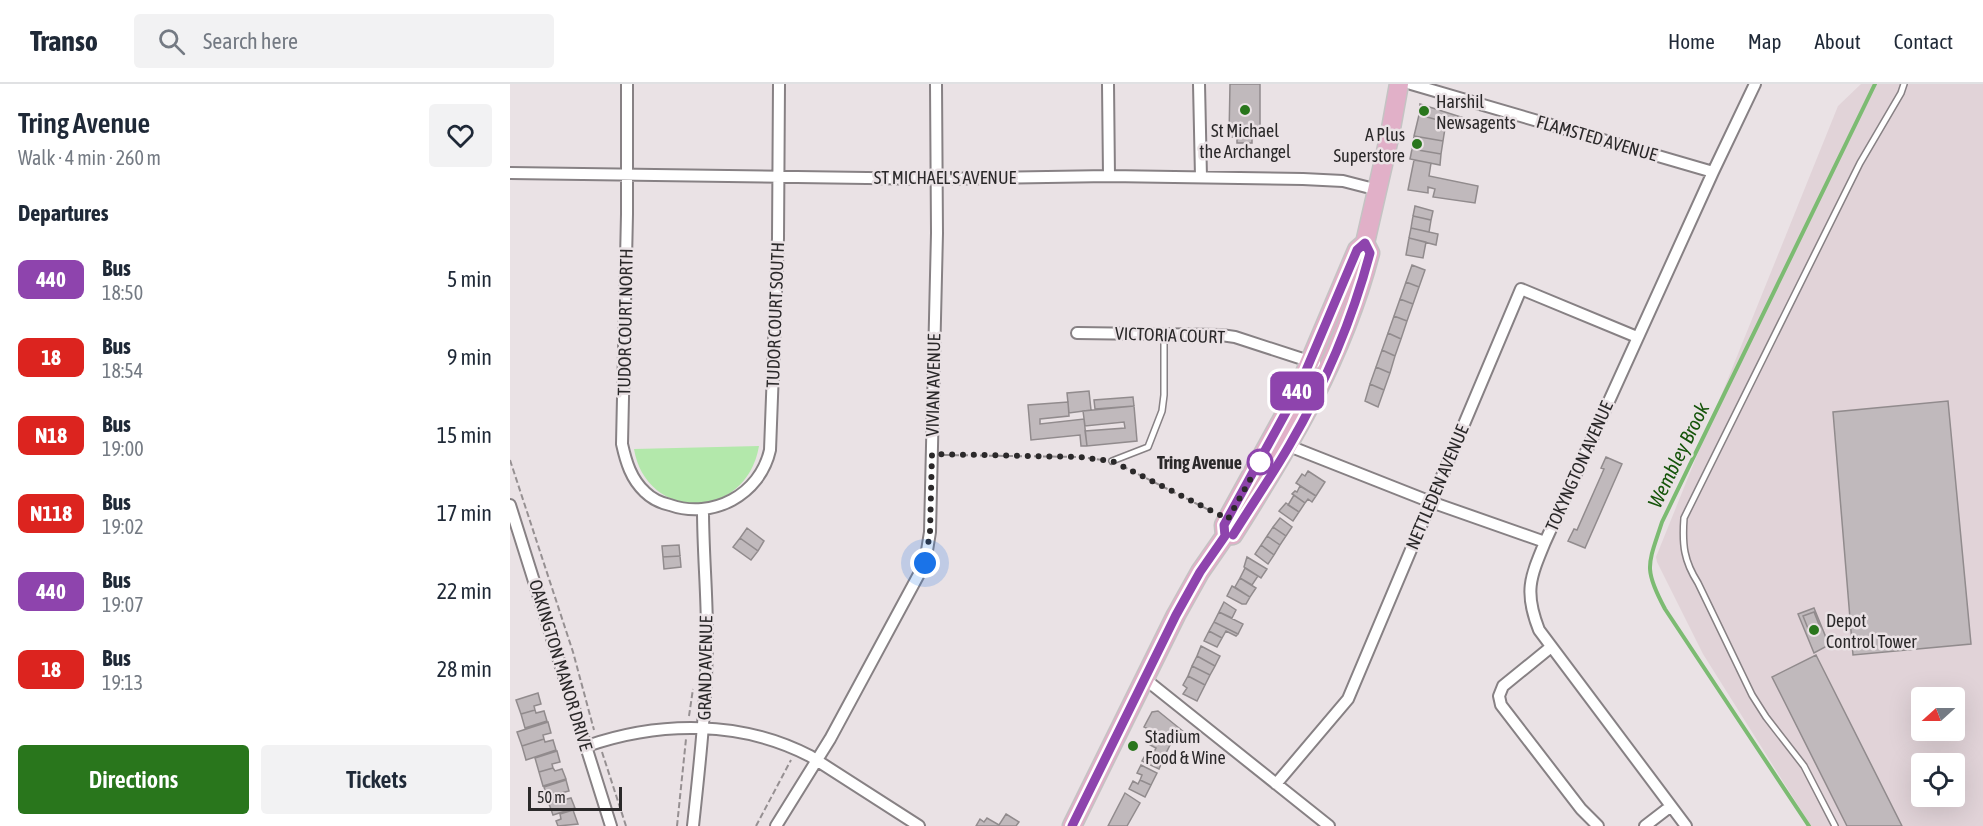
<!DOCTYPE html>
<html lang="en">
<head>
<meta charset="utf-8">
<style>
  :root { --surface:#fff; --page:#f2f2f3; --text:#1f2937; --muted:#747a83; --line:#e0e1e3; --accent:#29761c }
  body { margin:0; font-family:"Asap Condensed",sans-serif; background:var(--page); color:var(--text); height:100vh; display:flex; flex-direction:column; font-size:22px; white-space:nowrap }
  * { box-sizing:border-box; margin:0 }
  p { font-size:20px; color:var(--muted) }
  .icon { flex:none; width:33px; height:33px; fill:none; stroke:currentColor; stroke-width:2; stroke-linecap:round; stroke-linejoin:round }
  .map { position:relative; flex:1; overflow:hidden }
  .details { display:flex; flex-direction:column; background:var(--surface); width:510px }
  .details>* { flex:none }
  .badge { padding:0 12px; border-radius:9px; font-size:21px; line-height:39px }
  .needle { width:39px; rotate:249deg }
  .tools { position:absolute; left:1401px; top:603px; display:grid; gap:12px }
  .tools a { display:grid; place-items:center; width:54px; height:54px; border-radius:6px; background:var(--surface); box-shadow:0 6px 24px #0002; font-size:30px }
  .scale { position:absolute; left:18px; bottom:15px; width:94px; box-sizing:border-box; padding-left:6px; border:3px solid #2b292a; border-top:0; font-size:16px; line-height:21px; white-space:nowrap; color:#2b292a; -webkit-text-stroke:4px #eae2e5; paint-order:stroke }
  .you { position:absolute; width:30px; height:30px; margin:-15px; border:4px solid #fff; border-radius:50%; background:#1a73e8; box-shadow:0 0 0 9px #1a73e833 }
  .map>.badge { position:absolute; translate:-50% -50%; box-shadow:0 0 0 3px #fff }
  h2 { padding:0 18px; font-size:22px; line-height:54px }
  .round { display:grid; place-items:center; flex:none; width:63px; height:63px; border-radius:6px; background:var(--page) }
  .overview { display:flex; align-items:center; justify-content:space-between; height:102px; padding:0 18px }
  h1 { font-size:28px; font-weight:600; line-height:45px }
  .primary-button { display:flex; gap:12px; margin-top:auto; padding:12px 18px }
  .primary-button a { flex:1; height:69px; border-radius:6px; background:var(--accent); color:#fff; font-size:24px; font-weight:600; line-height:69px; text-align:center }
  .primary-button a+a { background:var(--page); color:var(--text) }
  ul { padding:0; list-style:none }
  li { display:flex; align-items:center; gap:18px; height:78px; padding:0 18px }
  li div { flex:1 }
  li b { display:block; font-size:22px }
  li em { font-style:normal }
  li .badge { min-width:66px; font-weight:700; text-align:center }
  header { display:flex; align-items:center; gap:36px; box-sizing:border-box; height:84px; padding:0 30px; background:var(--surface); border-bottom:2px solid var(--line) }
  header strong { font-size:28px }
  nav { display:flex; gap:33px; margin-inline-start:auto; font-size:21px }
  .search { width:420px; height:54px; background:var(--page); display:flex; align-items:center; gap:15px; box-sizing:border-box; padding:0 21px; border-radius:6px; color:var(--muted); font-size:22px }
  main { display:flex; flex:1; min-height:0 }
  .map>svg:first-child { display:block }
</style>
</head>
<body>
<header>
<strong>Transo</strong>
<div class="search"><svg class="icon" aria-label="search" viewBox="0 0 24 24"><circle cx="10" cy="10" r="6"/><path d="M15 15l6 6"/></svg>Search here</div>
<nav><a>Home</a><a>Map</a><a>About</a><a>Contact</a></nav>
</header>
<main>
<section class="details">
<div class="overview"><div><h1>Tring Avenue</h1><p>Walk · 4 min · 260 m</p></div><a class="round"><svg class="icon" aria-label="heart" viewBox="0 0 24 24"><path d="M12 20l-8-8c-3-5 5-10 8-4 3-6 11-1 8 4z"/></svg></a></div>
<h2>Departures</h2>
<ul>
<li><span class="badge" style="background:#8e44ad;color:#fff">440</span><div><b>Bus</b><p>18:50</p></div><em>5 min</em></li>
<li><span class="badge" style="background:#dc241f;color:#fff">18</span><div><b>Bus</b><p>18:54</p></div><em>9 min</em></li>
<li><span class="badge" style="background:#dc241f;color:#fff">N18</span><div><b>Bus</b><p>19:00</p></div><em>15 min</em></li>
<li><span class="badge" style="background:#dc241f;color:#fff">N118</span><div><b>Bus</b><p>19:02</p></div><em>17 min</em></li>
<li><span class="badge" style="background:#8e44ad;color:#fff">440</span><div><b>Bus</b><p>19:07</p></div><em>22 min</em></li>
<li><span class="badge" style="background:#dc241f;color:#fff">18</span><div><b>Bus</b><p>19:13</p></div><em>28 min</em></li>
</ul>
<div class="primary-button"><a>Directions</a><a>Tickets</a></div>
</section>
<div class="map">
<svg width="1473" height="742" viewBox="0 0 1473 742">
  <rect width="100%" height="100%" fill="#eae2e5"/>
  <path fill="#e1d3d8" fill-rule="evenodd" d="M1351,0H1473V742H1301L1193,570L1147,478L1146,473L1328,22ZM1412,614H1444V646H1412ZM1412,680H1444V712H1412Z"/>
  <path fill="#b3e8ab" d="M249,362C236,438 136,438 124,365Z"/>
  <g fill="none" stroke-linecap="round" stroke-linejoin="round">
    <path stroke="#7cbb72" stroke-width="4" d="M1299,742L1155,525C1133,484 1138,481 1152,438L1365,0"/>
  </g>
  <path fill="#c0b9bc" stroke="#918b8d" stroke-width="1.5" d="M720,0H750V51H742V59H727V53H719Z
    M910,20L954,34L952,40L943,38V40L909,31Z
    M909,31L936,38L933,57L904,52Z
    M904,52L933,57L931,70L902,65Z
    M902,65L931,70L930,81L900,75Z
    M904,76L921,79L919,92L968,102L965,119L923,113L925,105L918,103V109L898,106Z
    M905,122L923,127L921,136L903,132Z
    M903,132L921,136L919,148L901,144Z
    M901,144L928,150L926,161L899,154Z
    M899,154L916,158L913,174L896,171Z
    M902,181L915,186L909,203L896,198Z
    M896,198L909,203L903,220L890,215Z
    M890,215L903,220L897,237L884,232Z
    M884,232L897,237L891,255L878,249Z
    M878,249L891,255L885,272L872,266Z
    M872,266L885,272L880,289L866,283Z
    M866,283L880,289L874,306L860,300Z
    M860,300L874,306L868,323L855,317Z
    M579,307L581,326L559,329L557,309Z
    M623,313L624,322L585,325L584,316Z
    M1438,317L1461,560L1343,571L1323,328Z
    M558,318L559,332L530,335V340L574,335L577,362H571L570,351L521,356L518,321Z
    M624,322L627,357L577,362L575,347L615,344L614,338L575,342L573,327Z
    M1096,373L1112,380L1075,464L1058,457L1064,445L1067,446L1094,385L1091,384Z
    M798,387L815,398L806,412L786,399L792,390L795,392Z
    M790,402L806,412L802,418L798,415L795,419L782,410L785,407L787,408Z
    M784,411L795,419L789,428L778,421Z
    M776,419L789,428L783,437L769,427Z
    M770,434L782,443L776,452L763,443Z
    M763,443L776,452L770,461L757,452Z
    M237,444L254,457L248,467L230,454Z
    M757,452L770,461L764,471L751,461Z
    M230,454L248,467L241,476L223,463Z
    M169,461L170,472L153,473L152,462Z
    M751,461L764,471L758,480L745,470Z
    M170,472L171,483L154,485L153,473Z
    M737,473L757,485L751,494L734,483Z
    M735,484L748,492L742,501L730,494Z
    M730,494L746,504L740,513L725,503Z
    M722,502L740,513L736,520H732L717,512Z
    M714,518L726,526L722,534L709,528Z
    M1304,524L1319,561L1304,569L1288,530Z
    M709,528L733,540L728,550L704,538Z
    M1304,528L1310,543L1299,547L1293,532Z
    M704,538L728,550L726,552L716,547L712,554L699,547Z
    M699,547L712,554L707,563L694,557Z
    M691,562L710,572L705,582L687,572Z
    M1306,571L1392,742H1337L1262,593Z
    M687,572L705,582L700,591L682,582Z
    M682,582L700,591L695,601L678,592Z
    M678,592L695,601L687,617L673,610L677,604L673,601Z
    M28,609L31,620L24,622L25,626L11,630L6,616Z
    M25,626L26,629L34,627L37,637L15,644L11,630Z
    M648,627L674,648L669,654L664,650L660,656L634,643L642,628Z
    M38,638L41,649L33,651L34,655L12,662L7,648Z
    M644,653L660,661L654,673L644,668L646,664L640,661Z
    M34,655L35,658L43,656L46,666L16,676L12,662Z
    M47,667L50,678L42,680L43,684L29,688L25,674Z
    M644,668L654,673L649,685L632,677L636,670L641,672Z
    M631,681L647,689L641,701L630,696L632,691L627,689Z
    M43,684L45,687L52,685L56,695L33,702L29,688Z
    M56,696L59,707L51,709L53,713L38,717L34,703Z
    M630,696L641,701L635,713L619,705L623,697L628,700Z
    M615,709L630,719L617,742H598Z
    M53,713V716L61,714L65,724L43,731L38,717Z
    M63,726L68,740L48,742L46,737L51,735L50,730Z
    M496,730L509,738L506,742H466L470,735L474,738L477,734L489,741Z"/>
  <g fill="none" stroke-linecap="round" stroke-linejoin="round">
    <defs>
      <path id="lane" d="M602,377L638,363L652,327L654,311V250
        M1325,742L1294,682L1256,633L1242,611L1188,499C1174,477 1172,461 1174,434L1350,79L1391,9L1394,0"/>
      <path id="street" d="M117,0V130L112,360C116,378 121,395 135,408C142,415 151,419 160,421C202,436 250,411 260,366L268,154L269,0
        M598,0L599,92
        M689,0L691,93
        M901,0L1203,88
        M0,89L427,95L599,92L793,95L833,97L868,106
        M567,249L711,251L725,253L805,279
        M774,360L921,418L1035,458
        M0,421L101,742
        M1041,563L993,602L989,612L991,621L1071,725L1088,742
        M635,595L819,742
        M77,662C149,637 231,636 300,672L409,742
        M766,700L838,615L1011,205L1127,253
        M183,742C190,678 197,614 197,550C197,508 193,467 193,426
        M266,742L320,655L415,479L420,448L427,149L426,0
        M1135,742L1161,722
        M1176,742L1029,546C1014,508 1020,494 1035,458L1203,88L1245,0"/>
      <path id="primary" d="M715,452L723,451C781,359 832,276 860,169L855,159
        M562,742L666,531L690,488L715,452L714,441L786,310L847,166L855,159L880,50L889,0"/>
    </defs>
    <use href="#lane" stroke="#878184" stroke-width="8"/>
    <use href="#street" stroke="#878184" stroke-width="14"/>
    <use href="#primary" stroke="#c4c3c3" stroke-width="21"/>
    <path stroke="#969092" stroke-width="2" stroke-dasharray="6 3" stroke-linecap="butt" d="M434,371L569,373L593,376
      M0,376L63,568L84,646
      M612,382L703,428
      M179,632L183,605
      M92,668L116,742
      M167,742L176,655
      M246,742L281,676"/>
    <use href="#lane" stroke="#fff" stroke-width="5"/>
    <use href="#street" stroke="#fff" stroke-width="10"/>
    <use href="#primary" stroke="#e1b0c8" stroke-width="18"/>
  </g>
  <g fill="none" stroke-linecap="round" stroke-linejoin="round">
    <defs>
      <path id="line" d="M562,742L666,531L690,488L715,452L714,441L786,310L847,166L855,159L860,169C842,237 814,302 779,362C761,393 741,422 723,451"/>
    </defs>
    <use href="#line" stroke="#fff" stroke-width="14"/>
    <use href="#line" stroke="#8e44ad" stroke-width="9"/>
    <path stroke="#2b292a" stroke-width="6" stroke-dasharray="0 10.8" d="M415,479L420,448L422,370L569,373L602,377L718,435L750,378"/>
  </g>
  <g fill="#29761c" stroke="#eae2e5" stroke-width="2">
    <circle cx="735" cy="26" r="6"/>
    <circle cx="914" cy="27" r="6"/>
    <circle cx="907" cy="60" r="6"/>
    <circle cx="1304" cy="546" r="6"/>
    <circle cx="623" cy="662" r="6"/>
  </g>
  <circle fill="#fff" stroke="#8e44ad" stroke-width="3" cx="750" cy="378" r="12"/>
  <g text-anchor="middle" dominant-baseline="central" stroke-width="5" stroke-linejoin="round" paint-order="stroke">
    <g font-size="18" fill="#2b292a" stroke="#eae2e5" text-anchor="start">
      <text x="926" y="17">Harshil<tspan x="926" dy="21">Newsagents</tspan></text>
      <text x="735" y="46" text-anchor="middle">St Michael<tspan x="735" dy="21">the Archangel</tspan></text>
      <text x="895" y="50" text-anchor="end">A Plus<tspan x="895" dy="21">Superstore</tspan></text>
      <text x="1316" y="536">Depot<tspan x="1316" dy="21">Control Tower</tspan></text>
      <text x="635" y="652">Stadium<tspan x="635" dy="21">Food &amp; Wine</tspan></text>
    </g>
    <g font-size="18" fill="#2b292a" stroke="#eae2e5">
      <text transform="translate(1087 54) rotate(16)">FLAMSTED AVENUE</text>
      <text x="435" y="93">ST MICHAEL'S AVENUE</text>
      <text transform="translate(265 231) rotate(-88)">TUDOR COURT SOUTH</text>
      <text transform="translate(115 238) rotate(-89)">TUDOR COURT NORTH</text>
      <text transform="translate(660 251) rotate(2)">VICTORIA COURT</text>
      <text transform="translate(423 301) rotate(-89)">VIVIAN AVENUE</text>
      <text transform="translate(1069 382) rotate(-66)">TOKYNGTON AVENUE</text>
      <text transform="translate(927 403) rotate(-67)">NETTLEDEN AVENUE</text>
      <text transform="translate(51 581) rotate(73)">OAKINGTON MANOR DRIVE</text>
      <text transform="translate(195 584) rotate(-89)">GRAND AVENUE</text>
    </g>
    <g font-size="18" font-weight="bold" fill="#2b292a" stroke="#eae2e5" text-anchor="end">
      <text x="732" y="378">Tring Avenue</text>
    </g>
    <g font-size="20" font-style="italic" fill="#15540a" stroke="#eae2e5">
      <text transform="translate(1168 371) rotate(-64)">Wembley Brook</text>
    </g>
  </g>
</svg>
<div class="tools">
<a><svg class="needle" viewBox="-14 -14 28 28"><path d="M0-13l5 13h-10z" fill="#e53935"/><path d="M0 13l5-13h-10z" fill="#747a83"/></svg></a>
<a><svg class="icon" aria-label="locate" viewBox="0 0 24 24"><circle cx="12" cy="12" r="6"/><path d="M12 2v4M12 18v4M2 12h4M18 12h4"/></svg></a>
</div>
<div class="scale">50 m</div>
<div class="you" style="left:415px;top:479px"></div>
<b class="badge" style="left:787px;top:307px;background:#8e44ad;color:#fff">440</b>
</div>
</main>
</body>
</html>
